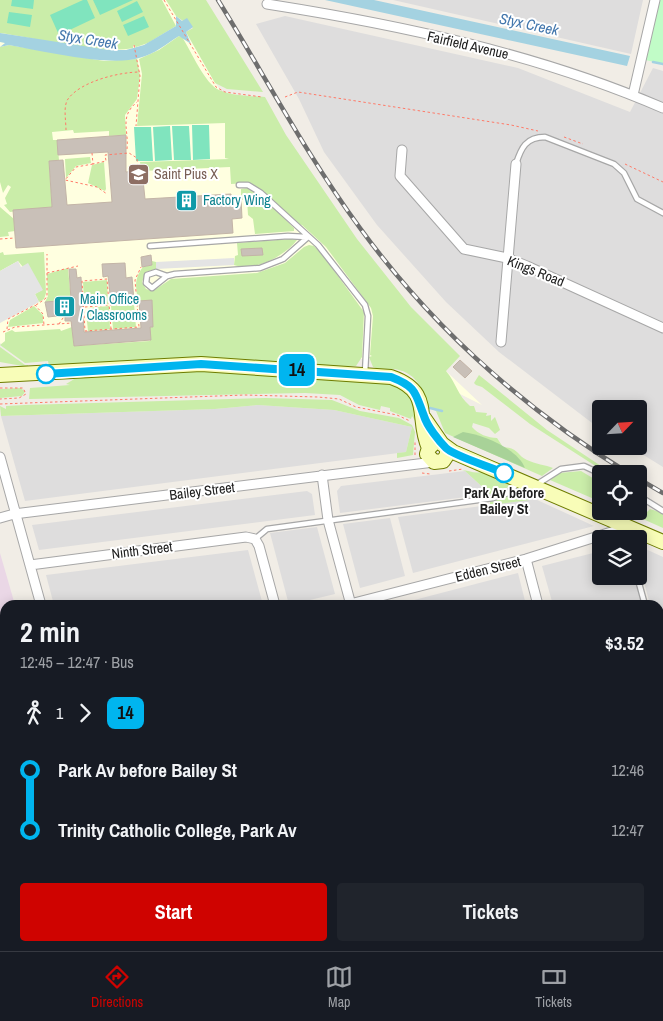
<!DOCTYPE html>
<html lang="en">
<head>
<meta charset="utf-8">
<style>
  :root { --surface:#171b24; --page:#20242c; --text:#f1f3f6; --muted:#9ea1a6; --line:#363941; --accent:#cf0300 }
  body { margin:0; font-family:"Archivo Narrow",sans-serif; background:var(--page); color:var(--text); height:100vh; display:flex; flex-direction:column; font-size:19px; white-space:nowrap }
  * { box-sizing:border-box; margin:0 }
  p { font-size:16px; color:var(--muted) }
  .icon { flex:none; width:28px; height:28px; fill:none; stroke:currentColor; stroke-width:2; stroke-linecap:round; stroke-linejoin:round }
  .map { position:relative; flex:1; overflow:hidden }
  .sheet { position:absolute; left:0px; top:600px; width:664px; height:351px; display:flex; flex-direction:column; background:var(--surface); border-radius:15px 15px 0 0; box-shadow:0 2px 12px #0003 }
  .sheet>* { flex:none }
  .badge { padding:0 10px; border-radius:8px; font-size:18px; line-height:32px }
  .needle { width:32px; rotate:65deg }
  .tools { position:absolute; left:592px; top:400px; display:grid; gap:10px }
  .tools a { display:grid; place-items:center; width:55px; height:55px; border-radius:5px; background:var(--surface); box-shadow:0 2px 12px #0003; font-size:25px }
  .map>.badge { position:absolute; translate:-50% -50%; box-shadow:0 0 0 2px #fff }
  .legs { display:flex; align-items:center; gap:8px; height:55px; padding:0 20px; font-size:16px }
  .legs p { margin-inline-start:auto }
  .headline { display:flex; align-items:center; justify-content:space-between; height:85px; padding:0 20px }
  h1 { font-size:28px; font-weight:700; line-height:38px }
  .primary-button { display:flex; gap:10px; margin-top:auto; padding:10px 20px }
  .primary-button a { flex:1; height:58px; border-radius:5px; background:var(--accent); color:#fff; font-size:20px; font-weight:700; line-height:58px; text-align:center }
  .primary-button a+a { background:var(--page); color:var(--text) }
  ul { padding:0 20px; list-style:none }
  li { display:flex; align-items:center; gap:18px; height:60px; font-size:19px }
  li i { display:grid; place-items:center; width:8px; height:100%; margin:0 6px; background:currentColor }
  li i::after { content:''; width:12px; height:12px; margin:-6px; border:4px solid; border-radius:50%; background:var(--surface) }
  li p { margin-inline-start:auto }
  li:first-child i { background:linear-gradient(#0000 50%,currentColor 0) }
  li:last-child i { background:linear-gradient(currentColor 50%,#0000 0) }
  .menu { display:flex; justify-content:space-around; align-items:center; height:70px; border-top:1px solid var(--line); background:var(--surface); font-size:14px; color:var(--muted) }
  .menu a { display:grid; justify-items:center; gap:2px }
  .menu .selected { color:var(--accent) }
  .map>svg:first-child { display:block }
</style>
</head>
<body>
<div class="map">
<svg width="663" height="951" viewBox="0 0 663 951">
  <rect width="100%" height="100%" fill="#f1ede6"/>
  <path fill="#dedddd" d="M393,0H643L631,54Z
    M285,16L518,68L630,112L653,68L663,71V467L629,446H639V409H601V429L596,426L499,352L446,302L377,225L324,152L299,99L256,24Z
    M258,405L334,410L412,427L406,452L25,501L1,416L215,409Z
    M465,471L490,494L340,513L337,491L341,486Z
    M307,491L312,494L315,515L39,550L32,525Z
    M535,499L594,526L413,573L398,517Z
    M390,518L405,576L360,588L343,524Z
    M317,527L335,594L289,605L270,533Z
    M639,546L663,557V616L659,617V605H650L639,563Z
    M248,550L263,605H54L46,575Z
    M601,551V576H634L642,605H553L542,566Z
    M518,573L526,605H395Z
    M663,642V703L659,704V643Z
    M663,711V771L659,773V712Z
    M5,802V946H121L123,951H0V805Z
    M149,946H373L371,951H150Z
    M381,946H428L429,951H379Z
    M454,946H649L631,951H456Z"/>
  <path fill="#ead7e6" d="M0,553L15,605H5V758L0,759Z"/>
  <path fill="#ffffe0" d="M0,0H167L224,97L429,355L482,405L424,376L401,361L186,350L25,362L0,343Z"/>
  <path fill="#caeda9" d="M0,0H162L176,26L148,43L136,47L133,45V48C100,55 36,38 0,33Z
    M166,0H206L263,92L227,89L215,83L186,32L193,28L176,16Z
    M179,36L182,37C191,51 205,84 219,90C232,96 251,96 265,97L286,135L357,239L411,307L460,356L446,371C457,384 457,395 470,406H474L476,412L487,413L486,416L491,415V421L495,417L500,430L495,434L489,428L473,423L472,427C478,434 488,438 497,438L503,447C519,448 516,455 527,460C535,464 546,465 553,468L542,476L445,433L436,411L428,406C422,387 415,371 393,369C386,369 379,370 373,367L369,357L372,356L370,355L373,316L371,308L326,247L302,225L295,223L263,191L248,183L231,184L230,167L141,171L140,162L229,159L225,158V123L137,126L142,74L139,59L159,50Z
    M9,45L104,61L137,59L140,76L137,99L125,115L126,135L109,136V131L74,133L73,130L52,132L53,140H57L59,160L49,162L52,207L10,212L4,205L7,204L5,198L11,187L8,185L3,193L0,182V47Z
    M90,157L91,163L76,166L66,178L65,159Z
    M104,162L106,189L105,191L88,183L92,165Z
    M248,188L259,194L294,228V231L255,234L253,219L248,215L247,199L241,200V189Z
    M0,207L14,219L15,231L8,232L9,236L0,237Z
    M291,239L297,240C285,256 254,272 234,265L235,256L238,255L237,243Z
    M309,245L314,246L322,254L364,312L362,357L356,366H49L48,361L25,363L0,345L5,341V333L12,330L15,332L60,329L61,331L72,327L74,346L150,341C150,315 124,290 143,267L152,265V261L156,262V269L146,272L142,282L146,289L153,291L171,279L257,273L285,263L304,247Z
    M3,252L4,255L44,252L46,293L44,299L39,302L35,294L42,290L18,261L0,271V253Z
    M68,268L71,300L45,302L48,296L47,274Z
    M107,280L108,304L89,305L84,301L83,282Z
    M134,304L136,327L113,329L111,306Z
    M34,306L43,315V323L8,327L10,320Z
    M109,306L110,329L88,331L86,312L89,308Z
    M0,347L25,365H28V367L0,362Z
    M189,371C227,373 378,373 402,390C415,398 416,413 419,427L412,416L411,419L390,411V408L381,406L380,410L359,405L340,395L305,393L29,399L30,388L70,385L66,384L76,378Z
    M479,375L547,430L613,474H608L530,424L482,387L476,385L474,383Z
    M21,388L25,392L22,396L0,398V389Z
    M266,398L332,400L360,411L399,418L412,425L415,432L413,455L397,458V453L406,452L412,427L334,410L258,405L215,409L1,416L0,406L6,409V406L25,405Z
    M462,470C468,470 474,474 481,472L512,486L490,494L465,471Z
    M581,471L601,483V502L550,480L559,473Z
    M519,489L531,494L530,500L490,505V501L510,495Z
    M650,509L663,513V528L625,511L647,512Z"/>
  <path fill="#a8d298" d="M463,432C483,435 517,448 525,468L453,437Z"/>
  <path fill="#c1fcc7" d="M655,0H663V64L641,59Z"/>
  <path fill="#80e4be" d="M12,0H34L33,9L11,6Z
    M83,0H87L95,18L59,35L50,15Z
    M93,0H133L100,15Z
    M137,1L143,12L122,22L117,11Z
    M9,12L32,15L30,27L7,23Z
    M144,16L149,27L128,36L123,25Z
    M192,125H209L210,159L193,160Z
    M170,126L172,160L155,161L153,127Z
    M172,126H189L191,160H174Z
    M134,127H151L153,161H136Z"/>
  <path fill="#e4e4e4" d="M234,258V265L156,269V262Z
    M18,261L21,267L28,263L43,290L35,294L39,302L0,323V271Z"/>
  <path fill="#a4d2e1" d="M325,0H374L630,56L627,66Z
    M176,16L182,21L187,18L193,27L186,32L191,44L179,36C166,44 155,54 139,58C111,67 41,51 9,45L0,47L5,43L0,42V33L109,50H126L144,45L176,26Z"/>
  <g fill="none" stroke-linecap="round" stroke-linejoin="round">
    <path stroke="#a4d2e1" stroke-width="2.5" d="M653,62L663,64
      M430,408L442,411
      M659,858L663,857
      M659,901L663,916
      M375,951L377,946"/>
  </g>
  <path fill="#c9c0b8" stroke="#c3b4a7" d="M126,135V172L142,170L145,199L231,194V199H241L242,218L232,219L233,233L16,248L13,210L52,207L49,161L63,160L67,205L112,202L108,152L58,155L57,140Z
    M262,248L263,255L242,256L241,249Z
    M151,255L152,265L142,267L141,257Z
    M125,263L126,278L132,277L134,301L111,303L108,276L103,277L102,264Z
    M69,269H76L77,278L81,277L84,332L141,328L139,301L152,300L153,327H150L151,340L74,346L71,321H65V315L48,317L45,302L71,300Z
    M460,360L472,371L465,378L453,367Z"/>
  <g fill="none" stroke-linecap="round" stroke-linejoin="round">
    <defs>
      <path id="lane" d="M516,164C521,148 526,137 545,137L614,164L624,173L637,199L663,213
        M239,185H248L261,193L318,245L365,305L368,316L365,373
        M150,246L288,236L306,237
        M167,276L156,272L147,275L146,283L152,288L167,276L175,274L260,268L283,259L308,237
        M536,485L561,469L584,466L601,474
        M639,496L663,511
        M625,530L627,539
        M255,539L267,529L493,498L508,493L518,483
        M637,576L645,605"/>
      <path id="street" d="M267,4C401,25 538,54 663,108
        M633,95L655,0
        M402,150L400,176L464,249L507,258L527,266L663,328
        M501,342L516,164
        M0,457L41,605
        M322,475L328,520L351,605
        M0,518L14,514L434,462
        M526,559L538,605
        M30,565L246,537L255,539L259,546L275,605
        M346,605L526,559L627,527
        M659,630L663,629
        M0,775L5,773
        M659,786L663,785
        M136,946L137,951
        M440,946L441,951"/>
      <path id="secondary" d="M0,375L201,364L391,377C434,392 415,417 429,448
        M424,418L442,444L453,452L663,542
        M434,443L429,448L427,454L434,462L443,461L447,455V449"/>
    </defs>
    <use href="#lane" stroke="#a7a7a7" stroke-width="7"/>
    <use href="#street" stroke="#a7a7a7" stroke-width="11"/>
    <use href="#secondary" stroke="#6e7d00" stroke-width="16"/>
    <path stroke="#ff7a68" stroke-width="1" stroke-dasharray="2.5 2.5" stroke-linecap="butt" d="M164,0L216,87L225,92L262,97
      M134,45L140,76L136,126
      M285,97L298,92L511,125L538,131
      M66,130C66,121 63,106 68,99C81,81 120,72 140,72
      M564,137L583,144
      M127,149C129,129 119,117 137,102
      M92,153L93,164L106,161L105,155L129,153L137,158L138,171
      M93,164L76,167L65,180L97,187L107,194
      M625,164L663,182
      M0,239L15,238
      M47,273L78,266
      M36,305L45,299L47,296V254
      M85,307L136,303
      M59,324L65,315
      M7,329L8,319L35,305L43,314L44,325
      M111,329L107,279L82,281L85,331L139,327L135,280L141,267
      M3,332L15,327L72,323
      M0,388H23L26,394L19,398L0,399
      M0,404L245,395L318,397L339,399L356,407L397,415L410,421
      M415,455V442
      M449,471L463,469
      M422,473L430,474"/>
    <use href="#lane" stroke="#fff" stroke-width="4.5"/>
    <use href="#street" stroke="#fff" stroke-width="9"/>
    <use href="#secondary" stroke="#f8fdb8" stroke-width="14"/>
    <defs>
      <path id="rail" d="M218,0C265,76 307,156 360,228C432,327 525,410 630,474
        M639,479L663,493"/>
    </defs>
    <use href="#rail" stroke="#6e6e6e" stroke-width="4.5"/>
    <use href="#rail" stroke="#fff" stroke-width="2.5" stroke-dasharray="8" stroke-linecap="butt"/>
  </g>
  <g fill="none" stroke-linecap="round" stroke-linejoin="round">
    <defs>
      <path id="line-1" d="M46,374L201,364L391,377C417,387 415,393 424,416C427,426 439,441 446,448C454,456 491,467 504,473"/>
    </defs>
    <use href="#line-1" stroke="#fff" stroke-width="11"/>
    <use href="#line-1" stroke="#00b5ef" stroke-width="8"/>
  </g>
  <defs>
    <symbol id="school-square" viewBox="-11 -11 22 22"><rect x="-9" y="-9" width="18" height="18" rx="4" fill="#8d6e63" stroke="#fff"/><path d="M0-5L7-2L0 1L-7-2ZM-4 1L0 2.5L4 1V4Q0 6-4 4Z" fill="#fff"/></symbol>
    <symbol id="building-square" viewBox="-11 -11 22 22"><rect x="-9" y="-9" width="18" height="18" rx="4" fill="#0f9aa8" stroke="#fff"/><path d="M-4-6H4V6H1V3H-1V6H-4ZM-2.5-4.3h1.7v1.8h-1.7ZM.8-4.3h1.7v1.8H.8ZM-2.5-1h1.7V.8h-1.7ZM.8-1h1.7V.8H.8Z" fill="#fff"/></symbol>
  </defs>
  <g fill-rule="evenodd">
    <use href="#school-square" x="126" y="162" width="25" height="25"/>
    <use href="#building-square" x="174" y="188" width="25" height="25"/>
    <use href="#building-square" x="52" y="294" width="25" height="25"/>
  </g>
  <g fill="#fff" stroke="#00b5ef" stroke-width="2.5">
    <circle cx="46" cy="374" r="9"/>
    <circle cx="504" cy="473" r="9"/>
  </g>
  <g text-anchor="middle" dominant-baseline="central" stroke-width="4" stroke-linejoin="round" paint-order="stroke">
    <g font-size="14" fill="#202020" stroke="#fff">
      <text transform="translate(468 45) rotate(13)">Fairfield Avenue</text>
      <text transform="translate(536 271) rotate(22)">Kings Road</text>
      <text transform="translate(202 491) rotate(-7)">Bailey Street</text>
      <text transform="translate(142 550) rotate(-7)">Ninth Street</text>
      <text transform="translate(488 569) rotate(-14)">Edden Street</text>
    </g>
    <g font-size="14" fill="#785e54" stroke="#fff" text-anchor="start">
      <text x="154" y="174">Saint Pius X</text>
    </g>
    <g font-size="14" fill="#0d838f" stroke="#fff" text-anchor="start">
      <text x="203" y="200">Factory Wing</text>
      <text x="80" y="299">Main Office<tspan x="80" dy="16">/ Classrooms</tspan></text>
    </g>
    <g font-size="14" font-weight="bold" fill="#202020" stroke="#fff">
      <text x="504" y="493">Park Av before<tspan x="504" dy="16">Bailey St</tspan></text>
    </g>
    <g font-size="15" font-style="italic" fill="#4377ad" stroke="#fff">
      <text transform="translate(529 24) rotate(12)">Styx Creek</text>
      <text transform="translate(88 39) rotate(9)">Styx Creek</text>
    </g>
  </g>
</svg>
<div class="tools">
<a><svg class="needle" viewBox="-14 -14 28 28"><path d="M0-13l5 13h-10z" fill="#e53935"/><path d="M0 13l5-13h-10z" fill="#9ea1a6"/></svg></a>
<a><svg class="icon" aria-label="locate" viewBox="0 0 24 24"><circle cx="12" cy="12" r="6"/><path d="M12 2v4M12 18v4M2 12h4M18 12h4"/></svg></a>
<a><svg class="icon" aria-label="layers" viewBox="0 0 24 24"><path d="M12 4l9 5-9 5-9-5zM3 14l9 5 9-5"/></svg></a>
</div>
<b class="badge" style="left:297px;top:370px;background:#00b5ef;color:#111">14</b>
<section class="sheet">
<div class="headline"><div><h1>2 min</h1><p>12:45 – 12:47 · Bus</p></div><b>$3.52</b></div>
<div class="legs"><svg class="icon" aria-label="walk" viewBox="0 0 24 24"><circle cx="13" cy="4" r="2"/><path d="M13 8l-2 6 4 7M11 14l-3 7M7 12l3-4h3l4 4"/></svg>1<svg class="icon" aria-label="forward" viewBox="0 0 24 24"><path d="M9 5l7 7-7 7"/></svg><b class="badge" style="background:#00b5ef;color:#111">14</b></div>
<ul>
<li><i style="color:#00b5ef"></i><b>Park Av before Bailey St</b><p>12:46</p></li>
<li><i style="color:#00b5ef"></i><b>Trinity Catholic College, Park Av</b><p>12:47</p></li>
</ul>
<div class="primary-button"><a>Start</a><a>Tickets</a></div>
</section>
</div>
<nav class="menu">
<a class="selected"><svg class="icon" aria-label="directions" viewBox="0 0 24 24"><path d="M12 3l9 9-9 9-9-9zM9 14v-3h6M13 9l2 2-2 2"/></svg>Directions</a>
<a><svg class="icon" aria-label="map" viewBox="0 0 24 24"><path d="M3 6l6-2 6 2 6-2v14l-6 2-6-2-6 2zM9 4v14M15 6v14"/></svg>Map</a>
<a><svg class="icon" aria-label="tickets" viewBox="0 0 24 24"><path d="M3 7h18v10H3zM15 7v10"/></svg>Tickets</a>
</nav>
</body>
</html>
